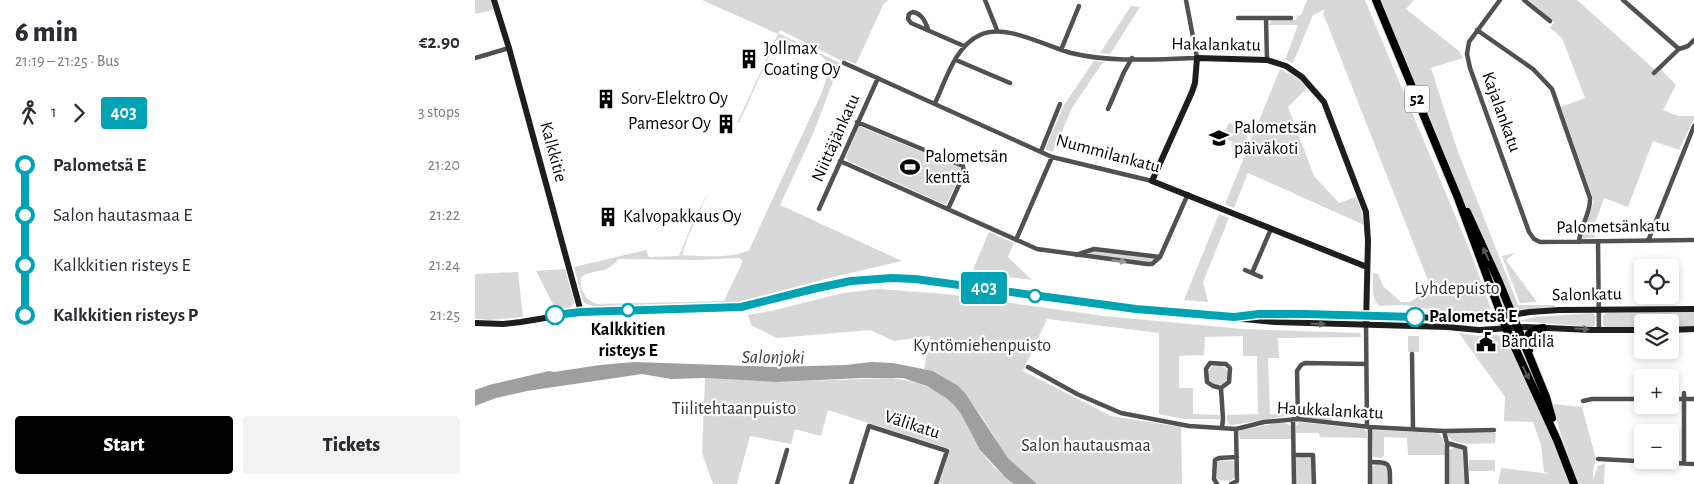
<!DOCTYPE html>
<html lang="en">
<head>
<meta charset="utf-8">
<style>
  :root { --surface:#fff; --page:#f2f2f3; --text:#2b2b33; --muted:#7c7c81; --accent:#000 }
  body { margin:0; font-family:"Alegreya Sans",sans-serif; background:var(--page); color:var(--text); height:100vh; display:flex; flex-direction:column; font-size:19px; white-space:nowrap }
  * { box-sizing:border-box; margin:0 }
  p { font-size:16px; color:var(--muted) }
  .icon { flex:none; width:28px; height:28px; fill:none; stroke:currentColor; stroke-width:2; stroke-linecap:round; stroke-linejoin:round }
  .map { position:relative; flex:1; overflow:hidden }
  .drawer { display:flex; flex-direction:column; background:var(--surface); width:475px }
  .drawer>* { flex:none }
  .badge { padding:0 10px; border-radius:4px; font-size:18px; line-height:32px }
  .fabs { position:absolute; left:1159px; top:259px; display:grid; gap:10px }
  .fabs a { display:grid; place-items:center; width:45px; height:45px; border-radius:5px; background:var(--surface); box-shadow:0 2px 8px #0003; font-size:25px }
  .map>.badge { position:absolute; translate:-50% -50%; box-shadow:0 0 0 2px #fff }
  .legs { display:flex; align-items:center; gap:8px; height:55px; padding:0 15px; font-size:16px }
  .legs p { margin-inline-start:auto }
  .headline { display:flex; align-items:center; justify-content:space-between; height:85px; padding:0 15px }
  h1 { font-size:28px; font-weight:800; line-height:38px }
  .button { display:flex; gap:10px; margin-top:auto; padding:10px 15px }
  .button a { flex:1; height:58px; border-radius:5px; background:var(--accent); color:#fff; font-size:20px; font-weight:800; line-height:58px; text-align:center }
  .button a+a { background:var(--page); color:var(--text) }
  ul { padding:0 15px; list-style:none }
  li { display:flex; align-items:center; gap:18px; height:50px; font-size:19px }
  li i { display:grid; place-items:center; width:8px; height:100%; margin:0 6px; background:currentColor }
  li i::after { content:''; width:12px; height:12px; margin:-6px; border:4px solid; border-radius:50%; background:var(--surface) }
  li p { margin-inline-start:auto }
  li:first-child i { background:linear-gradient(#0000 50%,currentColor 0) }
  li:last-child i { background:linear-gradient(currentColor 50%,#0000 0) }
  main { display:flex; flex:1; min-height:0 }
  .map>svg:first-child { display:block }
</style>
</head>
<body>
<main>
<section class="drawer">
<div class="headline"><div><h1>6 min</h1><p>21:19 – 21:25 · Bus</p></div><b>€2.90</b></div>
<div class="legs"><svg class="icon" aria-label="walk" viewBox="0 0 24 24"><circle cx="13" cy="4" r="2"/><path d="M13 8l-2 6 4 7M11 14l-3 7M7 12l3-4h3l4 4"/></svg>1<svg class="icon" aria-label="forward" viewBox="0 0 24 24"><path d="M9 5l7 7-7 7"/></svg><b class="badge" style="background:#00a3b4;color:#fff">403</b><p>3 stops</p></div>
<ul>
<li><i style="color:#00a3b4"></i><b>Palometsä E</b><p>21:20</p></li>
<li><i style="color:#00a3b4"></i><span>Salon hautasmaa E</span><p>21:22</p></li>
<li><i style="color:#00a3b4"></i><span>Kalkkitien risteys E</span><p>21:24</p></li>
<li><i style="color:#00a3b4"></i><b>Kalkkitien risteys P</b><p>21:25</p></li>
</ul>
<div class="button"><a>Start</a><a>Tickets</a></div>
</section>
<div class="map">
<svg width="1219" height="484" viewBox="0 0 1219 484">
  <rect width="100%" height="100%" fill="#fff"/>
  <path fill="#d8d8d8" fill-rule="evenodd" d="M0,0H16L18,10L0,14Z
    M227,0H413L408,5L381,64L371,60L369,62L305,30L303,33L365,63L338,134L305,205L427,261L354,278L259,303L236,305L125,308L111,304L108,301L99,267L171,250L174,257L204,256L220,217L233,193L213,237L207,255C226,256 257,259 274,250L347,92C351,80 359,61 343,54C339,52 335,53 332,51C323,45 316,39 304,38L301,41L264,123H262L303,34ZM264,258L267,260V263L249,301L123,304C114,301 110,298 107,289C101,271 116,274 128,270C135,268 139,264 144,259L222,260Z
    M832,0H890L997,256L1016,309C993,326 961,309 936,306C926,304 915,306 904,306C896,298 898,284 898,273L903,274L908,286L926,302H935L956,288L848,13L850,9L838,15L818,63L810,60L823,25H794L796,21L799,19L821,20L822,16L826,15Z
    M904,0H939L931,9L985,52L988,58L956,68L982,149L1043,305H1080V307L1039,311L997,218L984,194Z
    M1054,0H1102L1179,69L1183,66L1201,85L1188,110L1204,116H1219V119L1204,150L1178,141L1153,207L1129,198L1120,223V237L1107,239L1106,232L1119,201L1086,107L1110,98L1087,38L1075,28L1079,22Z
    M656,6L665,7L635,54L625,53Z
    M619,61L628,62L597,108L578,152L570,149L589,105Z
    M805,69L824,79L832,88L813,107L839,176L864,203L881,197L886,210L889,225L773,173L759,208L750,204Z
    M754,123L774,132L766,151L756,146L758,142L747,137Z
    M384,126L486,168L487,172L471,205L373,161L371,157Z
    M744,214L754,218L728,282L733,302L709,300Z
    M514,232L539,243L533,257L557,280L497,272Z
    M613,250L685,257L677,264L600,255Z
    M1040,253L1031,260L1062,302L1045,303L1027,256Z
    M90,269L99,303L96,307L81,310L61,271Z
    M43,272L48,317L15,320L0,319V274Z
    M403,289L471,294L629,316L768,329L885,333L886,337L803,338L804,358H793L795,414L817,413V415L758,425H755L752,421V415L783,414L782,356H768V336L730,337L729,355L704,356V388H718V414L745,415V419H708L684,414V333L572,319L548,371L636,416L706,427L707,484H562L533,458L505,414L482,385L458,371L449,369L455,336L419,341L395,330L302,338L276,325L273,315L300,310L368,293Z
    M1219,312V327H1195V322H1168L1167,327H1131L1128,325V316L1132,313Z
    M1118,313L1121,317L1119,327L1043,321L1061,317Z
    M984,333L1005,336L1022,335L1026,336L1034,342L1069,417L1094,484H1023L1026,468L1075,474L1069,472L1066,445L1058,422H1060L1029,421L1030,397Z
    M933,336H944V352H933Z
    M733 375a10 10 0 1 1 20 0a10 10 0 1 1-20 0Z
    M230,378L302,382L417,378L441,382L462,391L479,405L486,414L505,450L518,466L539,484H464L475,449L353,410L346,436L320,429L316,444L275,436L262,484H238L227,453Z
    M1077,404L1107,407L1121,459L1118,472V479L1123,466L1130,463L1129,484H1104L1086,435Z
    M828,412H857V421L831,418Z
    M807,422L815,425L816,430V439H765L764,432L766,430Z
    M824,422L889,429L892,432V438L845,437L844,433H821V426Z
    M898,430L963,433C970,438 970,447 970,455H933L932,438L909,437V456C905,459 902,458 898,456L897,432Z
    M971,432L1021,433L1020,443C1006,443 977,449 971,432Z
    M981,447L987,449L989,452L991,484H973L974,450Z
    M823,457H836L837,458V484H820L821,458Z
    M744,460L759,461L761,475L757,480L750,481L742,479V462Z
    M994,460H1020V471H994Z
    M901,464H908L913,468V484H897V468Z"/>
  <path fill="#9f9f9f" d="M159,362L301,367L371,365L396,362L418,363L458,371L482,385L490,393L533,458L562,484H539L531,478L505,450L486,414L479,405L471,398L452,386L428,378H387L302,382L230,378L196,379L167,374L52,391L21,398L0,406V390L14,385L74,371L79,372L125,365Z"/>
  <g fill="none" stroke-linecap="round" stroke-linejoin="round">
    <defs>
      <path id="primary" d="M901,0L983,198L1031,328L1082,440L1099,484
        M992,212L1024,282L1071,397L1077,418
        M1054,350L1053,342L1054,334L1060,330L1068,328"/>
    </defs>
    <use href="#primary" stroke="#dbdbdb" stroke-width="10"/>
    <path stroke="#515151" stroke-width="4.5" d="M510,0L522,30
      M1025,0L994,42L992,54L995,68L1054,232L1059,239L1065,242L1219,240
      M1049,0L1075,21
      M1148,0L1204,49
      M763,18H816
      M791,18L792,60
      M453,29C450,21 447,14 438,12L434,14L433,19L436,23L489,46
      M1002,30L1058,69L1077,89L1115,198C1116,213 1105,226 1104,242
      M586,50L604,6
      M0,58L34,48
      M481,60L535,83
      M369,63L577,157L677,181
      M1179,73L1204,49L1213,46L1219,40
      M460,103C471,80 480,46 505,35C531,23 570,46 596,53C637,63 681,59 722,58L711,0
      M633,109L649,72L657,58
      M382,122L488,166L489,174L473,209
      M566,151L585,104
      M365,161L562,249L672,264H677L685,257L713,194
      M344,209L403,78
      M541,240L577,157
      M1173,241L1219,126
      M1123,242L1124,330
      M601,255L619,249L685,257
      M770,270L777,273
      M786,277L777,273L796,229
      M891,324L892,427
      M937,354L938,429
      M553,367L602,394L646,413L714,426L761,429L789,422L823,419L895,427L969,431L1019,430
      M746,388L738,386L732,382L731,369L735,363L751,364L755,368L754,382L746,388L748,419L747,428
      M1195,399H1219
      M1108,401L1117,399H1168
      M818,419L819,484
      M823,419L822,371L826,365L830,363L891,364
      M969,431L972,443V484
      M972,443L990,448L992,484
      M819,455H838L839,484
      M1123,459L1219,464
      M895,462C916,462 915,463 915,484
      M1209,463V393
      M302,484L312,450
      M376,484L394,426L472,451L461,484
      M742,484L739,479L740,460L744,458L762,457
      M756,484L762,481L761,429
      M895,484V427"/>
    <path stroke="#1e1e1e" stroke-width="6" d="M19,0L34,48L106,312
      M771,315L803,314H881L1001,320L1055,312L1084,310L1219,309
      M0,323L28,324L46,322L106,312L265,307L359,284L390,279L417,278L477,284L661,309L800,322L972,327L1004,330L1051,327L1116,330H1168
      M891,324L893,241L891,212L849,102L827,77L811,66L792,60L722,58L720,83L717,92L677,181L892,267
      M1195,330L1219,329"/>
    <use href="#primary" stroke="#000" stroke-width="8"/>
  </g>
  <defs><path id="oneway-solid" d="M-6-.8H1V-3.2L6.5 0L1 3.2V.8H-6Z" transform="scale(1.25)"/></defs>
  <g fill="#595959">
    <use href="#oneway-solid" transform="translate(1011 254) rotate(-114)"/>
    <use href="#oneway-solid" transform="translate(1051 373) rotate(64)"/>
  </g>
  <use fill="#979797" href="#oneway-solid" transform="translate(644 261) rotate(7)"/>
  <g fill="#626262">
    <use href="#oneway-solid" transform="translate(843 324) rotate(1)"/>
    <use href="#oneway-solid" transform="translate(1107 329) rotate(3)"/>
  </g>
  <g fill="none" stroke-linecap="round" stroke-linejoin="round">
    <defs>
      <path id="line-1" d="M80,315L106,312L266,307L342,288L376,281L417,278L440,279L661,309L759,317L784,314H830L940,317"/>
    </defs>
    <use href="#line-1" stroke="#fff" stroke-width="11"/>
    <use href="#line-1" stroke="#00a3b4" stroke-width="8"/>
  </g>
  <defs>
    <symbol id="building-bare" viewBox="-9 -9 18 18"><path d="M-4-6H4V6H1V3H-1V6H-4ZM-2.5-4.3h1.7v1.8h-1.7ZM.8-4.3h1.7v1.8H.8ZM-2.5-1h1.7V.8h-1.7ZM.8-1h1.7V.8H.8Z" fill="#000" stroke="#fff" stroke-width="2.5" paint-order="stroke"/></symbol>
    <symbol id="school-bare" viewBox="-9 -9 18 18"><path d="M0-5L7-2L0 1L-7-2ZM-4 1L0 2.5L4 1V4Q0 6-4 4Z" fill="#000" stroke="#fff" stroke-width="2.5" paint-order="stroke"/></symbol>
    <symbol id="stadium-bare" viewBox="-9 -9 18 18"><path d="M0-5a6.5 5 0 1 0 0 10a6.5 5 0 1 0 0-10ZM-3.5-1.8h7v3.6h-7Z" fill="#000" stroke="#fff" stroke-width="2.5" paint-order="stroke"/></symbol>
    <symbol id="civic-bare" viewBox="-9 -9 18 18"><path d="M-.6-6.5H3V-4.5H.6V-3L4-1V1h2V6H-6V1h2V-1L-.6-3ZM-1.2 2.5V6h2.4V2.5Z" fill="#000" stroke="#fff" stroke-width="2.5" paint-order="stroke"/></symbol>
  </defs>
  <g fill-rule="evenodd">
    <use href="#building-bare" x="260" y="45" width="28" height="28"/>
    <use href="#building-bare" x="117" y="85" width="28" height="28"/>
    <use href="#building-bare" x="237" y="110" width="28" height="28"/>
    <use href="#school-bare" x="730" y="124" width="28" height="28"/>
    <use href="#stadium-bare" x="421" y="153" width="28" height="28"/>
    <use href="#building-bare" x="119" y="203" width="28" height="28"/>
    <use href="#civic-bare" x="997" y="328" width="28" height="28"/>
  </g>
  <g fill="#fff" stroke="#00a3b4" stroke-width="2.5">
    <circle cx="560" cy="296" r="6"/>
    <circle cx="153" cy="310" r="6"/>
    <circle cx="80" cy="315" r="9"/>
    <circle cx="940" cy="317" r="9"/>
  </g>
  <g text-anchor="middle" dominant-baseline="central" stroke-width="4.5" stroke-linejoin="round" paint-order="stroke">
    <rect fill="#fff" stroke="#4c4c4c" stroke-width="1" x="929.5" y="85.5" width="25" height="27" rx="4"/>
    <g font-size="16" font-weight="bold" fill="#000">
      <text x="942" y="99">52</text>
    </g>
    <g font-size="18" fill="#000" stroke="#fff">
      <text transform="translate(741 45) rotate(1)">Hakalankatu</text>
      <text transform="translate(1026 112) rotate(70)">Kajalankatu</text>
      <text transform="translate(361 138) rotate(-66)">Niittäjänkatu</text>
      <text transform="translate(78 152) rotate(75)">Kalkkitie</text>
      <text transform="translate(633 154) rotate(15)">Nummilankatu</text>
      <text transform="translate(1138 227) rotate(-1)">Palometsänkatu</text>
      <text transform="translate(1112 295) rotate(-1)">Salonkatu</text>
      <text transform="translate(855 411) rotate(3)">Haukkalankatu</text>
      <text transform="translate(437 425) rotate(18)">Välikatu</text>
    </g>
    <g font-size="18" fill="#000" stroke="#fff" text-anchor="start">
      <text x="289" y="49">Jollmax<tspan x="289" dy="21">Coating Oy</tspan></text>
      <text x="146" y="99">Sorv-Elektro Oy</text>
      <text x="236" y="124" text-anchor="end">Pamesor Oy</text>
      <text x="759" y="128">Palometsän<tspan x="759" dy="21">päiväkoti</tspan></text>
      <text x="450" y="157">Palometsän<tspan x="450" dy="21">kenttä</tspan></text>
      <text x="148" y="217">Kalvopakkaus Oy</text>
      <text x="1026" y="342">Bändilä</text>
    </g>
    <g font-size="18" fill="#2f2f2f" stroke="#fff">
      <text x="982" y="289">Lyhdepuisto</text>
      <text x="507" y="346">Kyntömiehenpuisto</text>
      <text x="259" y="409">Tiilitehtaanpuisto</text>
      <text x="611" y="446">Salon hautausmaa</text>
    </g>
    <g font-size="18" font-weight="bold" fill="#000" stroke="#fff" text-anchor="start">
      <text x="954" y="317">Palometsä E</text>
      <text x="153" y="330" text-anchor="middle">Kalkkitien<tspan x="153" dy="21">risteys E</tspan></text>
    </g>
    <g font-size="19" font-style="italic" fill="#404040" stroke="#fff">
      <text x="298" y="357">Salonjoki</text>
    </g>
  </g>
</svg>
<div class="fabs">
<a><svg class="icon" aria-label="locate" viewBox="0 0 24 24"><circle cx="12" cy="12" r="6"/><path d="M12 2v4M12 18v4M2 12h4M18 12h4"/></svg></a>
<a><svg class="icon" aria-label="layers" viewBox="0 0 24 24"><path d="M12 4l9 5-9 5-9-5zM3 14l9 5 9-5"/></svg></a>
<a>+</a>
<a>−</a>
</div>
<b class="badge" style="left:509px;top:288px;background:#00a3b4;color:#fff">403</b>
</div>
</main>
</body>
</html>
